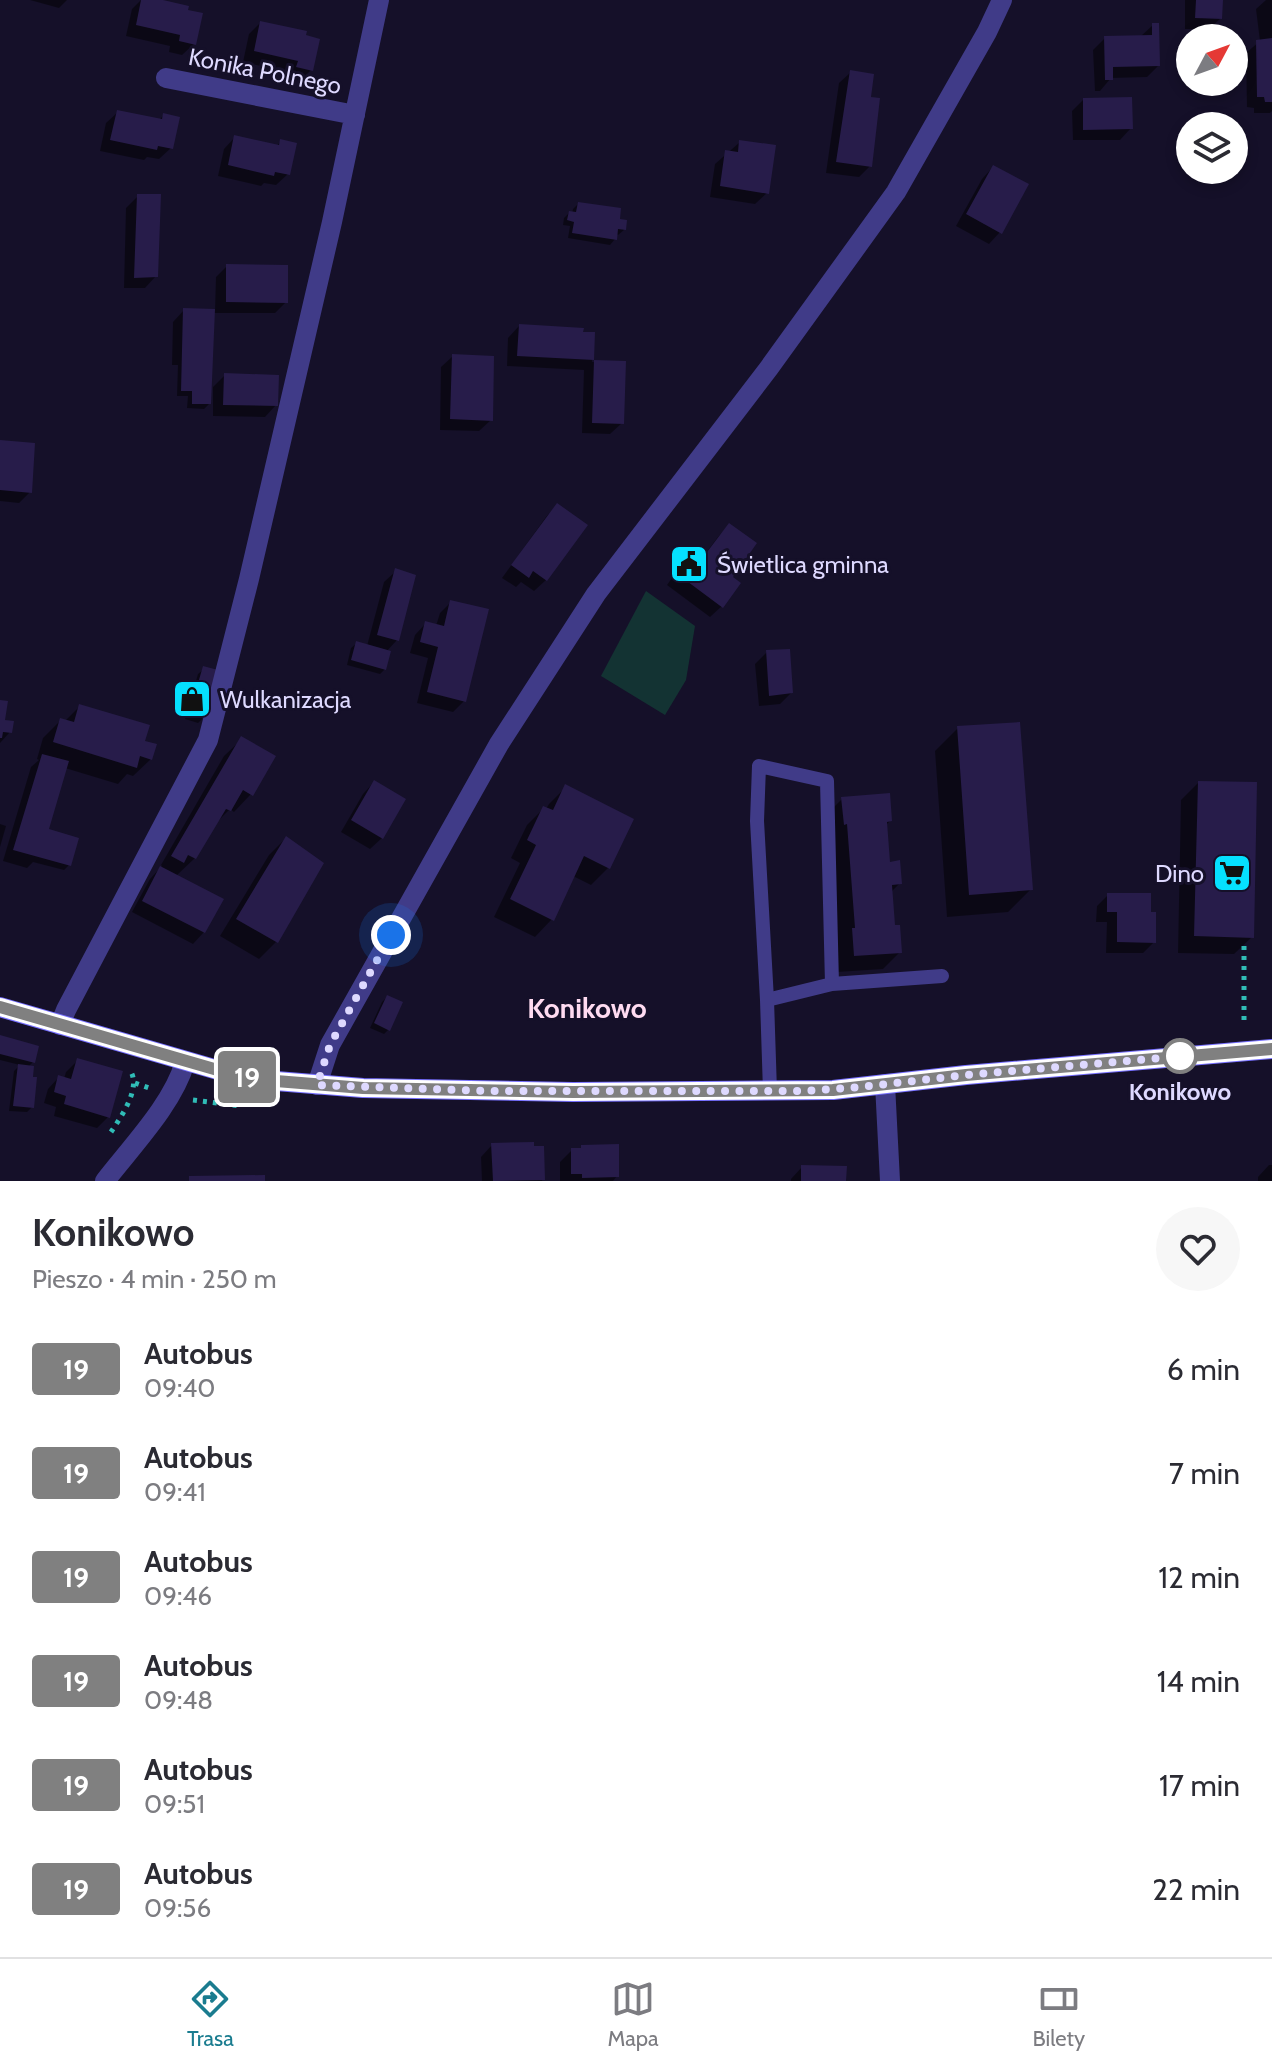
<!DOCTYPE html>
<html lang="pl">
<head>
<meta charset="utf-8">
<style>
  :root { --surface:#fff; --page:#f7f7f7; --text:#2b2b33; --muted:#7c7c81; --line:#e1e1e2; --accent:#1a7c8f }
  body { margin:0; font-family:Cabin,sans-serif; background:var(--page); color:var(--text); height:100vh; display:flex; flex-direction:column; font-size:30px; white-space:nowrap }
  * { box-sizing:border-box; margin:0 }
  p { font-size:26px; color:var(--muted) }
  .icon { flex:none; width:44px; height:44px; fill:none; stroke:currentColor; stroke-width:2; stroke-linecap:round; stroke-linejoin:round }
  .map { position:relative; height:1181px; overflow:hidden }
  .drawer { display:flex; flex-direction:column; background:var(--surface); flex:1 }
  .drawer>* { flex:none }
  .badge { padding:0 16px; border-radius:6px; font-size:28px; line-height:52px }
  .needle { width:52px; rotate:49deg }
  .buttons { position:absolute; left:1176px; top:24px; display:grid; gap:16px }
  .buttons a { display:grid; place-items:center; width:72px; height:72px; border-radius:50%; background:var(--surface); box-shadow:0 4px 12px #0003; font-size:40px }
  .you { position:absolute; width:40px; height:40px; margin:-20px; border:6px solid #fff; border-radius:50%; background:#1a73e8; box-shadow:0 0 0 12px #1a73e833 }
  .map>.badge { position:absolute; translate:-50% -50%; box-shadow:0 0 0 4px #fff }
  .round { display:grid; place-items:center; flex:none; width:84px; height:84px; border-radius:42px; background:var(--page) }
  .summary { display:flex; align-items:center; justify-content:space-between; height:136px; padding:0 32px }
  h1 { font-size:38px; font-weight:800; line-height:60px }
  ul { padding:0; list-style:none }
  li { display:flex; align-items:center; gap:24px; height:104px; padding:0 32px }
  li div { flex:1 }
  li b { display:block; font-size:30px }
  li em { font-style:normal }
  li .badge { min-width:88px; font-weight:700; text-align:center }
  .dock { display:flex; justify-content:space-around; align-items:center; height:112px; border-top:2px solid var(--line); background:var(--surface); font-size:22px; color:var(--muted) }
  .dock a { display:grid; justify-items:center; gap:4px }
  .dock .on { color:var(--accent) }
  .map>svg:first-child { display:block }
</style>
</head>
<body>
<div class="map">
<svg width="1272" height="1181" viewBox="0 0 1272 1181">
  <rect width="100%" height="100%" fill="#151029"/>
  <path fill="#133333" d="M646,591L695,626L686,680L665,715L601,676Z"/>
  <path fill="#0007" d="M30,0H67L59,8Z
    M141,0H154L194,44L182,55L169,52L170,46L126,36L132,9Z
    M1185,0H1221V18L1209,29H1185Z
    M1266,0H1272V111L1270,113H1254V108L1247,107L1246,53L1260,41L1256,9Z
    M260,23L303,37L311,70L300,81L286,78L288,72L243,62L249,34Z
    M1153,25L1158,66L1147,77L1111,78L1100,91H1095L1093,50L1105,38L1141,36Z
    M851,72L869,98L870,166L859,177L826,173L839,83Z
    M1083,100L1131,128L1120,140H1073L1072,111Z
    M118,112L158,121L163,116L171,148L159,159L147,157L144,160L100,151L106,123Z
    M235,137L276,147L281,141L288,174L276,185L264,183L261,186L218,176L224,149Z
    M740,142L767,193L755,204L710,197L715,164Z
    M993,167L1000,232L989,244L956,226L982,179Z
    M138,196L156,276L145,288H124L126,208Z
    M578,204L617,221L624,230L618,235L616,234L615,239L610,245L568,238L570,226L563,225L564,218L569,213L572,214L573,209Z
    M227,266L286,302L275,313H213L209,404L204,409L187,408L188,396H177L178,365H172L173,322L184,310L215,311L216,277Z
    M519,326L593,334L592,362L624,363L622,423L610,434L582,433L584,370L507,366L508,338Z
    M453,356L491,420L479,431L440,430L441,367Z
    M225,375L276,405L265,417L213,416V387Z
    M0,442L30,492L19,503L0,501Z
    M557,505L585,525L546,580L534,591L521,582L516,587L502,578L546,517Z
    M729,525L730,577L722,606L710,617L667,585L683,562L695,551L703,557L718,537Z
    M396,571L397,640L386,652L385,669L380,674L347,665L351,648L357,643L367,646L384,582Z
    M451,602L464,701L453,712L417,703L428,658L410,653L415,635L426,623L436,626L440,613Z
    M767,652L791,693L780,704L759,706L755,664Z
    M204,669L203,718L198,723L185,719L198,674Z
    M0,702L3,721L10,732L0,743Z
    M80,706L142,742L151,759L133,776L127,774L118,784L65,768L45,836L69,865L64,870L33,862L27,868L3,861L31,767L39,760L37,759L43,738L61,720L65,721Z
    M958,728L1031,889L1008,912L947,917L935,751Z
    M242,739L251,794L234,812L230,809L213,826L195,858L176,876L204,932L193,944L132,912L150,879L162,866L161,865L224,756Z
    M374,782L382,838L370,849L341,832L363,794Z
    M1198,783L1252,937L1234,954L1178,953L1181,800Z
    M566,787L608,868L591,885L573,876L552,919L535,937L494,917L520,863L511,858L527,825L544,808L546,809L549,804Z
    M842,799L890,821L886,825L888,864L900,883L890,893L893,927L900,952L883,969L837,972L835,947L838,945L830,840L825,816Z
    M0,824L6,826L0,847Z
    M286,838L276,942L259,959L220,936L269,855Z
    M1108,895L1154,942L1143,953H1106L1107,922H1096L1097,906Z
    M387,997L389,1029L384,1034L370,1028L382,1002Z
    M0,1037L33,1062L28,1067L32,1107L27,1112L9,1111L14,1071L20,1065L0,1060Z
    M78,1060L108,1117L97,1128L54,1116L56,1107L44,1103L48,1089L59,1077L64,1079L66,1072Z
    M492,1145L543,1179L542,1181H482L481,1157Z
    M582,1147L617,1176L613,1181H560V1162L572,1150H578Z
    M1269,1165H1272V1181H1258V1177Z
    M802,1167L844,1181H791V1179Z"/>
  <path fill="#271c4a" d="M141,0H163L189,6L188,10L203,13L196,45L179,41L180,35L136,25Z
    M1196,0H1223L1222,19L1195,18Z
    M260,21L307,31L306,35L320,39L313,71L296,67L298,61L254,51Z
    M1152,23H1159L1160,66L1113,67V80H1105L1104,36L1152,35Z
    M1272,38V102H1265L1264,97H1257L1256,40Z
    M850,70L874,74L871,97L880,98L872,167L836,162Z
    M1132,97L1133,129L1083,130V98Z
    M117,110L162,119L163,113L180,117L173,149L158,146L157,150L110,140Z
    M234,135L279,145L280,139L297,143L290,175L275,172L274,176L228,165Z
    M739,140L776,145L769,194L720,186L725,150L738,152Z
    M993,165L1029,184L1002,234L966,214Z
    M137,194H161L158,277L134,278Z
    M578,202L621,208L620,219L627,220L626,230L618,229L617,240L572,233L574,222L567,220L569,211L576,212Z
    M226,264L288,265V303L226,302Z
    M183,308L215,309L211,404H192V391H181Z
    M519,324L584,328L583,332H595L594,360L626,361L624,424L592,423L594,360L517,356Z
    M452,354L494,356L493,421L450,419Z
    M224,373L279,375L278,406L223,405Z
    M0,440L35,443L32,493L0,490Z
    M557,503L588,525L547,581L533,571L529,578L511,565Z
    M729,523L757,543L733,577L741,583L723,608L676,573L694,549L704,556Z
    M395,568L416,575L399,641L377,635Z
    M450,600L489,609L466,702L427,692L438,647L420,642L425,621L444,626Z
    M356,641L391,651L386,670L351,660Z
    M790,649L793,693L769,696L766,650Z
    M203,666L218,670L205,719L189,714Z
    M0,700L8,701L5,720L14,721L12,733L3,732L2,738H0Z
    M79,704L150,725L145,741L157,744L152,760L140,756L137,768L53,742L60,718L74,722Z
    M1020,722L1033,890L969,895L957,726Z
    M241,736L276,756L253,796L243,790L231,811L226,809L196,859L188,855L184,863L171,856Z
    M42,754L69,761L49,829L79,838L71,866L13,850Z
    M374,780L406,799L383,839L351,820Z
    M1198,781L1257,782L1254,938L1194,936Z
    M565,784L634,819L610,869L584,856L554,921L510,899L536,845L527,840L543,806L553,810Z
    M890,793L892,821L887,822L890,862L900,860L902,884L892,885L895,925H900L902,953L854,956L852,928H855L847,824L844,825L841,797Z
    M286,836L324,863L278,943L236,919Z
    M160,866L224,899L205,933L142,901Z
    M1107,893H1151V912H1156V943L1117,942V912H1107Z
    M387,995L403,1002L390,1031L374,1023Z
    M0,1035L39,1046L35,1063L0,1054Z
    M77,1058L123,1071L110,1118L64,1104L66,1096L54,1092L58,1075L71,1079Z
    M18,1064L34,1066L33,1077H37L34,1108L13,1106Z
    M534,1142V1146H544L545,1180L493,1181L491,1143Z
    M619,1144V1177L582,1178V1174H571V1148H581V1145Z
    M801,1165L847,1166L846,1181H801Z
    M265,1175V1181H189V1176Z"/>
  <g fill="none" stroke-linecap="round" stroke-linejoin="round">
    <path stroke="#30bcb7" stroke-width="5" stroke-dasharray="4 6" stroke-linecap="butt" d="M1244,946V1024
      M135,1083L149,1088
      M193,1100L241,1106L242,1096
      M111,1132C121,1117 143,1086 129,1069"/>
    <path stroke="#403b88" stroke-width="14" d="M832,984L942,976
      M767,1000L832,984L827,781L759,766L757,821L767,1000L770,1091"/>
    <path stroke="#403b88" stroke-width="20" d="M166,78L355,115
      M60,1025L66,1010L208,740L249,579L332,222L379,0
      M885,1084L890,1181
      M317,1085L330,1045L499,744L596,594L769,368L896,192L987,32L1002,0
      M105,1181C132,1146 173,1104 185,1062"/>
    <path stroke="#7770ff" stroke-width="20" d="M0,1007L228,1073L276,1081L363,1088L573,1092L833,1090L966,1075L1272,1049"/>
  </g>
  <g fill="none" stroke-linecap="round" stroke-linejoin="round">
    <defs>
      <path id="line" d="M0,1007L228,1073L276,1081L363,1088L573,1092L833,1090L966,1075L1272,1049"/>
    </defs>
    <use href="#line" stroke="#fff" stroke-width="18"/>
    <use href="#line" stroke="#808080" stroke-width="12"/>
    <path stroke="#ded9ff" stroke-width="8" stroke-dasharray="0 14.4" d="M391,935L330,1045L317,1085L484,1091H803L860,1087L966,1075L1183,1056H1180"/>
  </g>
  <defs>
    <symbol id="civic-square" viewBox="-11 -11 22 22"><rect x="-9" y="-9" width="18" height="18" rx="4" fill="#05e0ff" stroke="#151029"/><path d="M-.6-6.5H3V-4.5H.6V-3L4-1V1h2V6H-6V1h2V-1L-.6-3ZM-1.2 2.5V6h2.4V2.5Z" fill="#111"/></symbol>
    <symbol id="shop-square" viewBox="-11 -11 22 22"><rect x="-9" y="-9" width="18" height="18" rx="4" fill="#05e0ff" stroke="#151029"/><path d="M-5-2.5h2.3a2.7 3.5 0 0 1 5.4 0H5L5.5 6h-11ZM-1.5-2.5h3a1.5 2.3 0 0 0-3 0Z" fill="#111"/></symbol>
    <symbol id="supermarket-square" viewBox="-11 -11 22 22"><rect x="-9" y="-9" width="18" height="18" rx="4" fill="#05e0ff" stroke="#151029"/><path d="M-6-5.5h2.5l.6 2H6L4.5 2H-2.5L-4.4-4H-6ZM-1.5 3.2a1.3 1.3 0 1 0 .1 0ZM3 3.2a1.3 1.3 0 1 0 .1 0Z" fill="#111"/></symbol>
  </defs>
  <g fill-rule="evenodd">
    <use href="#civic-square" x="667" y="542" width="44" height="44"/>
    <use href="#shop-square" x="170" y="677" width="44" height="44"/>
    <use href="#supermarket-square" x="1210" y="851" width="44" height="44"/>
  </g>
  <circle fill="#fff" stroke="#808080" stroke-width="4" cx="1180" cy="1056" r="16"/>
  <g text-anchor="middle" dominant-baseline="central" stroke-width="6" stroke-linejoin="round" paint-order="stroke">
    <g font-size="24" fill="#ded9ff" stroke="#151029">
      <text transform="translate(265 71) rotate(11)">Konika Polnego</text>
    </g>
    <g font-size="24" fill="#ded9ff" stroke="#151029" text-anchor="start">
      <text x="717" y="564">Świetlica gminna</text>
      <text x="220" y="699">Wulkanizacja</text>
      <text x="1204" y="873" text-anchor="end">Dino</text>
    </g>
    <g font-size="24" font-weight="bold" fill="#ded9ff" stroke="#151029">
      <text x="1180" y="1091">Konikowo</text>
    </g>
    <g font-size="28" font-weight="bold" fill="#ffdbf1" stroke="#151029">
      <text x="587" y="1008">Konikowo</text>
    </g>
  </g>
</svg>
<div class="buttons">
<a><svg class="needle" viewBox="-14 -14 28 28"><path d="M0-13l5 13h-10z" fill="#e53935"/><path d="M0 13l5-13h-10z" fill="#7c7c81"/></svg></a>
<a><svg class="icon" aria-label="layers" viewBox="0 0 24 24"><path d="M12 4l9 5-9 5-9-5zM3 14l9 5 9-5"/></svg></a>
</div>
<div class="you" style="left:391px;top:935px"></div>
<b class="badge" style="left:247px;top:1077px;background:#808080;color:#fff">19</b>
</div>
<section class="drawer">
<div class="summary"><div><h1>Konikowo</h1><p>Pieszo · 4 min · 250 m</p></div><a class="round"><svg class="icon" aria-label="heart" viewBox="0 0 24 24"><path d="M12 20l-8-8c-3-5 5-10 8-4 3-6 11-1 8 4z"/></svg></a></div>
<ul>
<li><span class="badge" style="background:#808080;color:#fff">19</span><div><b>Autobus</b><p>09:40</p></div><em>6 min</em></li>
<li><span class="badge" style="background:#808080;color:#fff">19</span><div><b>Autobus</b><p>09:41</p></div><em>7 min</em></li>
<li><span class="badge" style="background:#808080;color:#fff">19</span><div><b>Autobus</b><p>09:46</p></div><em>12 min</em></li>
<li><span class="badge" style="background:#808080;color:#fff">19</span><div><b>Autobus</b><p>09:48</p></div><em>14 min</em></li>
<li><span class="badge" style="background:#808080;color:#fff">19</span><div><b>Autobus</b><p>09:51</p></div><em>17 min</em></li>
<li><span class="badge" style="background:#808080;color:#fff">19</span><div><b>Autobus</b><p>09:56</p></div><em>22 min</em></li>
</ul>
</section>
<nav class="dock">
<a class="on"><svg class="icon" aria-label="directions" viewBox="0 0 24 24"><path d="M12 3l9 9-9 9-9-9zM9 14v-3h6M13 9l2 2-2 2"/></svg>Trasa</a>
<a><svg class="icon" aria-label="map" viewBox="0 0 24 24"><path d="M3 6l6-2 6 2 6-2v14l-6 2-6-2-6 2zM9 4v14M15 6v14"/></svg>Mapa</a>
<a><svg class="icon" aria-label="tickets" viewBox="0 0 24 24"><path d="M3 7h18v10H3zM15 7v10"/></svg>Bilety</a>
</nav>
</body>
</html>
